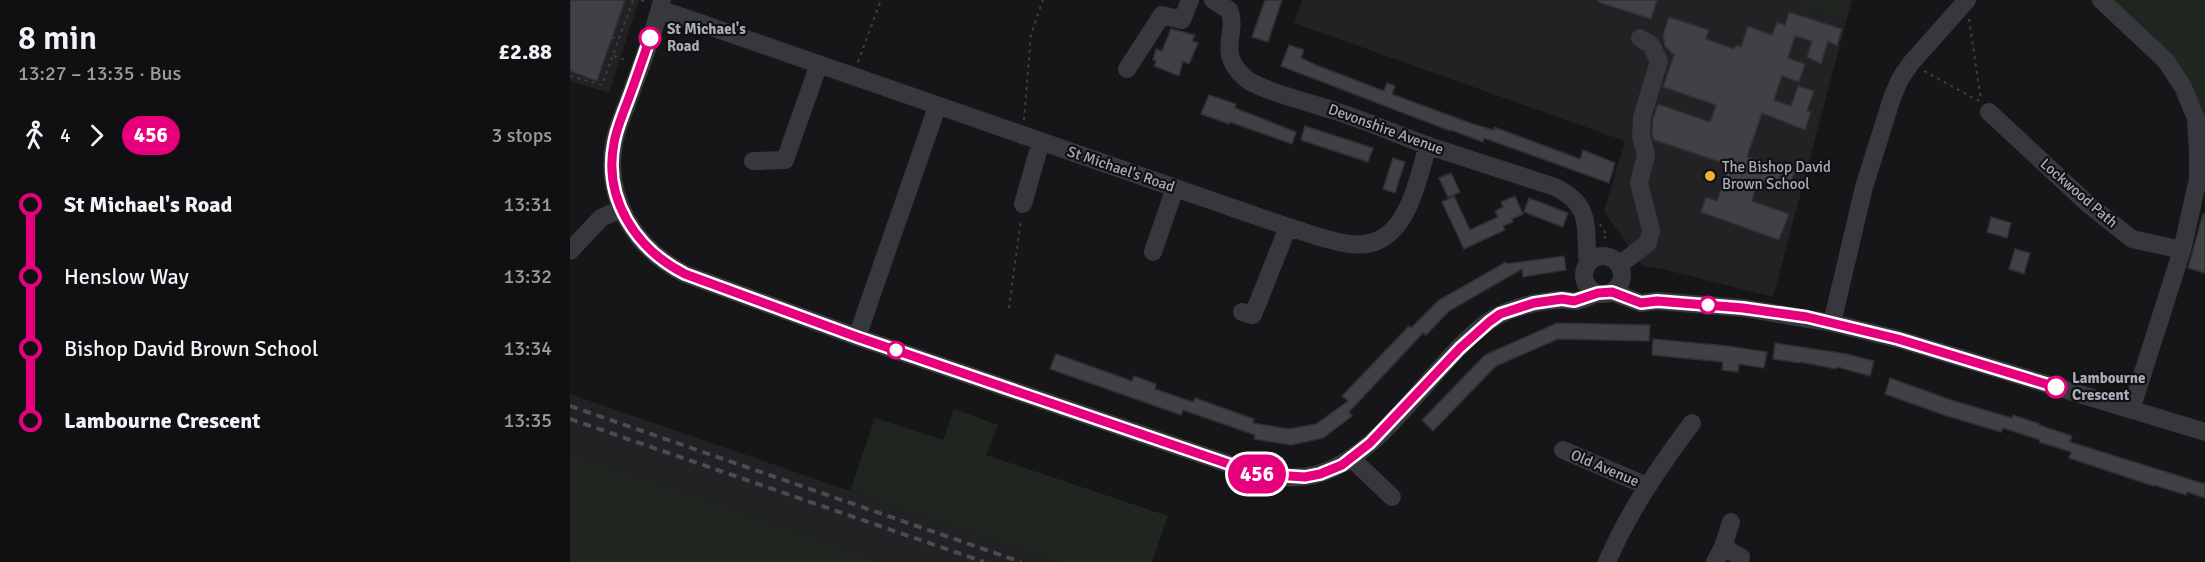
<!DOCTYPE html>
<html lang="en">
<head>
<meta charset="utf-8">
<style>
  :root { --surface:#101012; --page:#19191b; --text:#f1f3f6; --muted:#9c9d9f }
  body { margin:0; font-family:Signika,sans-serif; background:var(--page); color:var(--text); height:100vh; display:flex; flex-direction:column; font-size:22px; white-space:nowrap }
  * { box-sizing:border-box; margin:0 }
  p { font-size:20px; color:var(--muted) }
  .icon { flex:none; width:33px; height:33px; fill:none; stroke:currentColor; stroke-width:2; stroke-linecap:round; stroke-linejoin:round }
  .map { position:relative; flex:1; overflow:hidden }
  .side { display:flex; flex-direction:column; background:var(--surface); width:570px }
  .side>* { flex:none }
  .badge { padding:0 12px; border-radius:20px; font-size:21px; line-height:39px }
  .map>.badge { position:absolute; translate:-50% -50%; box-shadow:0 0 0 3px #fff }
  .legs { display:flex; align-items:center; gap:9px; height:66px; padding:0 18px; font-size:20px }
  .legs p { margin-inline-start:auto }
  .overview { display:flex; align-items:center; justify-content:space-between; height:102px; padding:0 18px }
  h1 { font-size:33px; font-weight:600; line-height:45px }
  ul { padding:0 18px; list-style:none }
  li { display:flex; align-items:center; gap:21px; height:72px; font-size:22px }
  li i { display:grid; place-items:center; width:9px; height:100%; margin:0 8px; background:currentColor }
  li i::after { content:''; width:15px; height:15px; margin:-8px; border:4px solid; border-radius:50%; background:var(--surface) }
  li p { margin-inline-start:auto }
  li:first-child i { background:linear-gradient(#0000 50%,currentColor 0) }
  li:last-child i { background:linear-gradient(currentColor 50%,#0000 0) }
  main { display:flex; flex:1; min-height:0 }
  .map>svg:first-child { display:block }
</style>
</head>
<body>
<main>
<section class="side">
<div class="overview"><div><h1>8 min</h1><p>13:27 – 13:35 · Bus</p></div><b>£2.88</b></div>
<div class="legs"><svg class="icon" aria-label="walk" viewBox="0 0 24 24"><circle cx="13" cy="4" r="2"/><path d="M13 8l-2 6 4 7M11 14l-3 7M7 12l3-4h3l4 4"/></svg>4<svg class="icon" aria-label="forward" viewBox="0 0 24 24"><path d="M9 5l7 7-7 7"/></svg><b class="badge" style="background:#e6007e;color:#fff">456</b><p>3 stops</p></div>
<ul>
<li><i style="color:#e6007e"></i><b>St Michael's Road</b><p>13:31</p></li>
<li><i style="color:#e6007e"></i><span>Henslow Way</span><p>13:32</p></li>
<li><i style="color:#e6007e"></i><span>Bishop David Brown School</span><p>13:34</p></li>
<li><i style="color:#e6007e"></i><b>Lambourne Crescent</b><p>13:35</p></li>
</ul>
</section>
<div class="map">
<svg width="1635" height="562" viewBox="0 0 1635 562">
  <rect width="100%" height="100%" fill="#161618"/>
  <path fill="#222225" d="M0,0H69L39,93L0,81Z
    M732,0H1282L1203,297L1092,269L1072,266L1034,211L1055,141L724,23Z
    M0,394L280,491L488,562H296L0,462Z"/>
  <path fill="#1e261f" d="M1221,0H1278L1272,18Z
    M1538,0H1635V144L1626,94Z
    M384,409L428,425L416,455L598,516L582,562H488L280,491L305,418L373,440Z
    M0,454L309,562H0Z"/>
  <path fill="#404145" stroke="#303034" stroke-width="1.5" d="M0,0H55L27,81L0,71Z
    M695,0H712L698,42L682,37Z
    M1028,0H1087L1081,19L1028,2Z
    M1219,12L1272,29L1267,46L1258,41L1251,64L1237,57L1242,41L1225,36L1218,58L1235,64L1229,82L1212,76L1204,100L1221,106L1228,86L1244,91L1237,111L1241,112L1235,130L1192,113L1177,157L1225,171L1220,184L1197,178L1196,182L1188,179L1182,201L1219,214L1209,240L1131,212L1136,197L1147,201L1159,165L1084,140L1082,135L1083,119L1088,104L1140,122L1146,105L1093,87L1104,55L1095,46L1093,34L1099,17L1139,30L1136,39L1164,49L1166,45L1171,47L1178,26L1202,35L1207,22L1215,25Z
    M601,29L625,35L622,41L628,43L619,64L613,61L609,76L584,66L586,61L583,60L586,49L592,51Z
    M719,45L734,50L731,58L746,65L814,91L817,83L825,86L822,94L900,123L923,130L924,127L1010,159L1013,150L1045,163L1039,183L914,138L913,142L881,130L880,131L711,66Z
    M639,95L666,104L665,108L726,132L722,144L660,122L659,124L631,114Z
    M735,126L803,148L798,162L731,140Z
    M823,158L835,162L825,193L813,189Z
    M881,173L890,192L878,197L869,178Z
    M884,196L900,230L928,217L925,211L933,207L931,202L945,196L953,214L942,219L943,222L933,226L935,230L894,249L872,202Z
    M959,198L998,213L993,227L954,212Z
    M1633,214H1635V273L1618,268Z
    M1421,217L1441,223L1437,238L1417,232Z
    M1445,249L1460,253L1454,274L1439,269Z
    M994,256L996,270L953,277L952,269L879,311L856,335L853,333L779,412L782,416L753,438L721,445L684,439L685,435L613,410L611,415L480,369L486,354L562,381L564,376L586,384L585,389L623,402L625,398L684,419L683,423L719,429L746,424L778,401L772,396L839,326L841,328L869,300L936,262L937,264Z
    M987,323L1080,325L1079,341L988,339L926,366L863,431L852,420L915,355Z
    M1083,339L1158,346L1197,352L1194,368L1169,364L1168,372L1152,370L1153,362L1082,355Z
    M1205,343L1277,354L1304,361L1300,376L1267,367L1266,369L1230,362V363L1203,359Z
    M1320,378L1381,400L1442,418L1443,415L1470,424L1469,425L1502,436L1500,442L1635,484V498L1617,492L1616,495L1584,485L1583,486L1499,458L1501,452L1469,442L1470,440L1433,428L1431,432L1374,415L1315,394Z"/>
  <g fill="none" stroke-linecap="round" stroke-linejoin="round">
    <path stroke="#3d3f44" stroke-width="2" stroke-dasharray="3 4.5" stroke-linecap="butt" d="M71,0L74,1
      M1399,19L1411,100
      M42,37L49,40
      M44,56L55,60
      M288,62L311,0
      M1354,71L1409,101
      M0,76L32,85L63,0
      M454,120L461,34L473,0
      M1030,224L1037,236L1031,240
      M439,308L451,219"/>
    <path stroke="#37383d" stroke-width="18" d="M92,0C84,35 69,70 57,104C52,117 46,130 44,143C34,200 66,249 115,274L287,337L688,474C709,477 731,480 751,473C817,451 863,362 919,321C938,308 965,302 988,300C994,299 1000,301 1006,301C1013,300 1021,296 1027,293
      M643,0L659,10
      M1531,0L1596,61L1613,87L1626,118L1628,153V179L1612,250L1561,410
      M90,10L104,14L718,227C739,233 760,242 781,244C836,251 846,184 858,145
      M659,10C669,33 645,51 675,78C688,90 745,104 765,111C797,121 828,135 859,146C901,160 943,173 985,187C1024,206 1014,228 1018,264
      M557,69L592,15L612,20L620,0
      M1419,112L1518,204L1562,239L1612,250
      M183,161L215,160L249,64
      M453,204L471,141
      M0,251L31,218L51,209
      M583,252L605,188
      M1014 275a19 19 0 1 1 38 0a19 19 0 1 1-38 0Z
      M1049,265L1078,243L1081,230L1069,183L1076,155L1071,136L1072,117L1089,61L1081,45L1070,38
      M1042,292L1071,303L1087,301L1173,308L1262,323L1328,339L1635,432
      M672,312L683,315L718,227
      M1262,323L1294,187L1322,98L1330,79L1341,63L1397,0
      M287,337L367,107
      M993,450L1077,486
      M782,459L822,497
      M1153,547L1171,557
      M1037,562C1059,511 1089,467 1122,423
      M1145,562L1153,547L1161,522"/>
    <path stroke="#4a4c52" stroke-width="4" stroke-dasharray="8 6" stroke-linecap="butt" d="M0,406L451,562
      M0,419L414,562"/>
  </g>
  <g fill="none" stroke-linecap="round" stroke-linejoin="round">
    <defs>
      <path id="line-1" d="M80,38C72,61 64,85 55,108C51,119 46,131 44,143C33,199 66,249 115,274L287,337L688,474L735,477L750,474L772,465L800,443L890,348L919,322L930,314L964,303L992,299L1004,301L1028,293L1042,292L1071,303L1087,301L1173,308L1237,317L1328,339L1486,387"/>
    </defs>
    <use href="#line-1" stroke="#fff" stroke-width="14"/>
    <use href="#line-1" stroke="#e6007e" stroke-width="9"/>
  </g>
  <g fill="#fff" stroke="#e6007e" stroke-width="3">
    <circle cx="80" cy="38" r="10"/>
    <circle cx="1138" cy="305" r="8"/>
    <circle cx="326" cy="350" r="8"/>
    <circle cx="1486" cy="387" r="10"/>
  </g>
  <circle fill="#f2b134" stroke="#111113" stroke-width="2" cx="1140" cy="176" r="6"/>
  <g text-anchor="middle" dominant-baseline="central" stroke-width="4.5" stroke-linejoin="round" paint-order="stroke">
    <g font-size="15" font-weight="bold" fill="#a8adb8" stroke="#111113" text-anchor="start">
      <text x="97" y="29">St Michael's<tspan x="97" dy="17">Road</tspan></text>
      <text x="1502" y="378">Lambourne<tspan x="1502" dy="17">Crescent</tspan></text>
    </g>
    <g font-size="15" fill="#a8adb8" stroke="#111113">
      <text transform="translate(816 129) rotate(20)">Devonshire Avenue</text>
      <text transform="translate(551 169) rotate(19)">St Michael's Road</text>
      <text transform="translate(1509 193) rotate(41)">Lockwood Path</text>
      <text transform="translate(1035 468) rotate(23)">Old Avenue</text>
    </g>
    <g font-size="15" fill="#a8adb8" stroke="#111113" text-anchor="start">
      <text x="1152" y="167">The Bishop David<tspan x="1152" dy="17">Brown School</tspan></text>
    </g>
  </g>
</svg>
<b class="badge" style="left:687px;top:474px;background:#e6007e;color:#fff">456</b>
</div>
</main>
</body>
</html>
